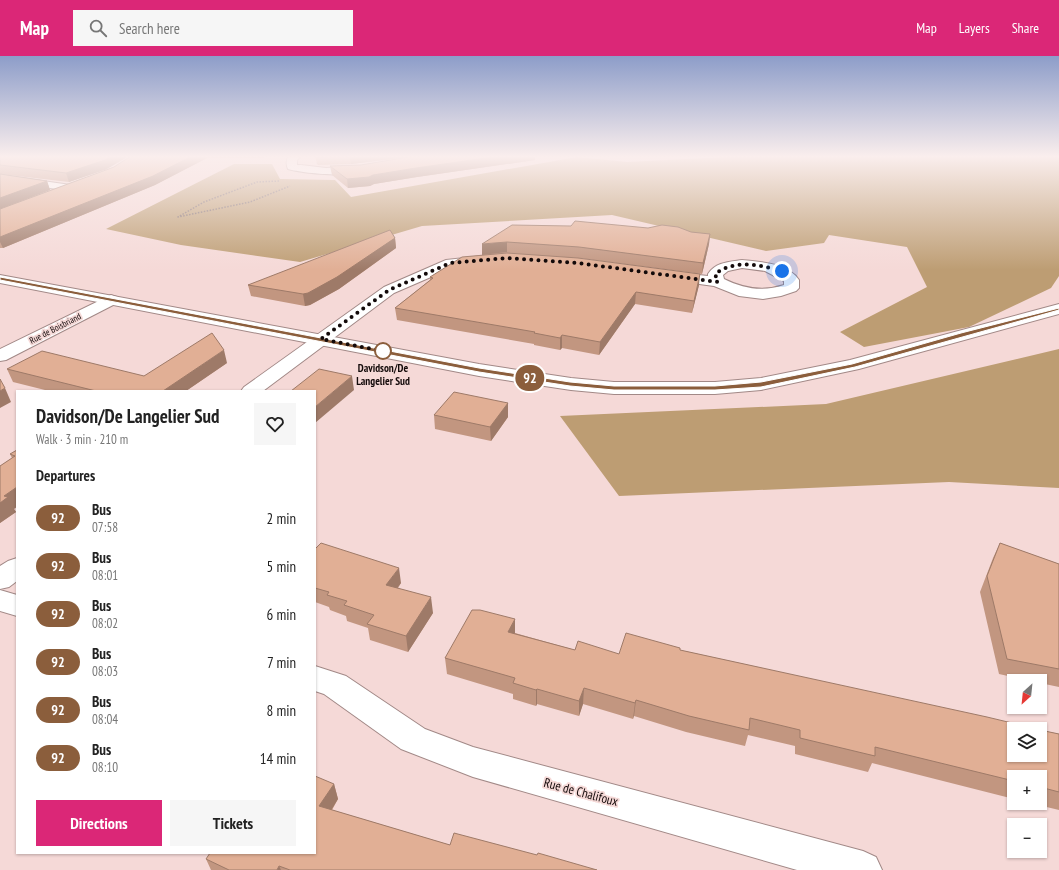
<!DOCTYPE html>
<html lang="en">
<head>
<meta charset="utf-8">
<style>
  :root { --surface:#fff; --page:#f6f6f6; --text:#222; --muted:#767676; --accent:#db2777 }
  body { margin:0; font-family:"PT Sans Narrow",sans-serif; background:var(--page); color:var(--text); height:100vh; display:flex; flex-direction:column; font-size:15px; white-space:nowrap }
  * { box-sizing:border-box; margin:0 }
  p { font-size:13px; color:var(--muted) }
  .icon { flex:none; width:22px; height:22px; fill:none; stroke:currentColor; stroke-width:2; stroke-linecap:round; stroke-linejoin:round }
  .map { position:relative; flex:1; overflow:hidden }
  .panel { position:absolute; left:16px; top:334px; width:300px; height:464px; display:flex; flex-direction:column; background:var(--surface); border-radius:0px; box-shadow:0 1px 3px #0004 }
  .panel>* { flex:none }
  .badge { padding:0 8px; border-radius:13px; font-size:14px; line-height:26px }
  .needle { width:26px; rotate:207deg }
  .controls { position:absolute; left:1007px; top:618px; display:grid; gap:8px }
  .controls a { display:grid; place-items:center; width:40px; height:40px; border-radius:0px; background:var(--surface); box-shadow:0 1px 3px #0004; font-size:20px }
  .you { position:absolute; width:20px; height:20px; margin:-10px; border:3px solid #fff; border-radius:50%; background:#1a73e8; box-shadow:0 0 0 6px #1a73e833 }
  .map>.badge { position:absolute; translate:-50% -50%; box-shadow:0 0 0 2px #fff }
  h2 { padding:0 20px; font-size:15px; line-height:36px }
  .round { display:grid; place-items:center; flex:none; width:42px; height:42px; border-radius:0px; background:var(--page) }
  .summary { display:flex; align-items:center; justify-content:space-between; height:68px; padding:0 20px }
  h1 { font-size:19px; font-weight:600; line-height:30px }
  .primary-button { display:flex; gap:8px; margin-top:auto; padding:8px 20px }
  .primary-button a { flex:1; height:46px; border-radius:0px; background:var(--accent); color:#fff; font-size:16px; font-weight:600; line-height:46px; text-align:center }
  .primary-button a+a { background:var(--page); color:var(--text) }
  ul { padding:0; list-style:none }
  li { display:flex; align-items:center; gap:12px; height:48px; padding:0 20px }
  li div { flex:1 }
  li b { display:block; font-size:15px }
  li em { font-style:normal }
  li .badge { min-width:44px; font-weight:700; text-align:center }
  header { display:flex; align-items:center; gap:24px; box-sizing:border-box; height:56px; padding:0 20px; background:var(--accent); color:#fff }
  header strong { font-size:19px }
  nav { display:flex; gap:22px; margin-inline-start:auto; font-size:14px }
  .search { width:280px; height:36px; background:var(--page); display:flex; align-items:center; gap:10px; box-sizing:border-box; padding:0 14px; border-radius:0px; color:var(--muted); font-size:15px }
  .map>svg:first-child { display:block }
</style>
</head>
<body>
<header>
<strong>Map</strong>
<div class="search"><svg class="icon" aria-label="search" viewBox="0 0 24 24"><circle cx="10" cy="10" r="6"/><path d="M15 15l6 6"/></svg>Search here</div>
<nav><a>Map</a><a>Layers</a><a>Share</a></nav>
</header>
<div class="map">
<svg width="1059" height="814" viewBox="0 0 1059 814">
  <rect width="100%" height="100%" fill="#f5d9d7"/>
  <path fill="#bd9d73" d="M747,100H1059V220L1051,232L969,271L864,291L840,276L927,231L907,191L829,179L824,187L766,195L612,159L422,170L300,206L181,189L106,173L234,108H272L280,123L335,124L351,141L577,101L627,106Z
    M1059,293V432L949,426L619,440L560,360L826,348Z"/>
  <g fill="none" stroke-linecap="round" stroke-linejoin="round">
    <defs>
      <path id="street" d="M289,100H301L297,104V109H301L326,112L360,110L365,113C357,123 301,117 288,113C286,109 286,103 289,100Z
        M0,119L71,129L75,130L77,132L75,134L71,135L0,125Z
        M483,200L488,201L490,204L488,207L454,211L394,237L263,335H241L244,331L384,231L446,204Z
        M742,204C760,206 788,207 799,224V232L796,235L781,240L763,243L739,240L714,230L670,224L665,223L663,220L665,217L670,216L708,220V218C716,206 729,206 742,204ZM742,212L765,215L784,225V229C763,236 744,233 724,223L723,219L728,215Z
        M111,239L117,241L119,244L117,247L6,304L0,305V293Z
        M17,502V525L9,531L0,533V510L8,505Z
        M0,534L17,539V560L0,555Z
        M315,610L346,620L425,673L473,691L863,795L876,801L882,814H797L473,721L401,693L324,638L315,635Z"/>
      <path id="secondary" d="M0,219L479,308L571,322L614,326H715L761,322L850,304L1059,248V258L859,313L761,334L715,338H614L571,334L479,320L0,227Z"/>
    </defs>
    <use href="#street" stroke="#a28987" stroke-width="2"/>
    <use href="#secondary" stroke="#a28987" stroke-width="2"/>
    <path stroke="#7b6968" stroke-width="1.5" stroke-dasharray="1.5 1.5" stroke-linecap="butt" d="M279,125L257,126L204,146L178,161L250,146L290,130"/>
    <use href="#street" fill="#fff" fill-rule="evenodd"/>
    <use href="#secondary" fill="#fff" fill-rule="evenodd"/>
  </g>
  <path fill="#c29680" d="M0,100L107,113L69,126L0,118Z
    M131,100H266L264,102H207L155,129L3,192H0V118L47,125L50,134L9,150L114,111Z
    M315,100H535V104L417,121L374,128L370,130L348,132L332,119L330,110L361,109L411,101L351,108L318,109L317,108Z
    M512,169L691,176L710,178L709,188L702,218L578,202L699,229L692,257L635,248L599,299L562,292L560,294L534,289V288L397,264L395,252L430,224V221L482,199Z
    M395,182L396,192L339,233L310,249L305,250L251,240L248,229Z
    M227,307L186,335H49L13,326L7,313L144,320Z
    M508,347V361L491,385L435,373L434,359Z
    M17,394L14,453L16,456L0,467V410L12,402L10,398Z
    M1000,487L1059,508V631L1040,627V625H1031L999,618L980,536L993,502Z
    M315,493L401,527L398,532L433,557L408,596L370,584L368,572L347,565L346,560L330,554L329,551L315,546Z
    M515,563V577L575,594L619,598L680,594L1059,678V754L1030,747H1040V721H1014V743L872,707L868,716L795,698V690L748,679L745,690L686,676L634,660L633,663L583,648L579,660L537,648L536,650L513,643V638L447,618L445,602Z
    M334,728L338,743L332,754L450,789L597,814H211L206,803Z"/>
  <path fill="#9e7a68" d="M112,100H129L107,113L69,126L66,117Z
    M192,100H207V102L155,129L3,192L0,186V181Z
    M350,100H415L351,108Z
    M500,100H535V104L417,121L374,128L370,130L348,132L347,123L416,112Z
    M47,125L50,134L0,153V142Z
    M710,178L709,188L702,218L703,207Z
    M395,182L396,192L339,233L310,249L305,250L303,238Z
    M507,186V196L482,199V188Z
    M700,218L699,229L692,257L694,245Z
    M636,236L635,248L599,299L600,286Z
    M562,279V292L560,294V282Z
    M224,294L227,307L186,335H163Z
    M352,320L354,334L315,367V351Z
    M5,332L11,346L0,352V335Z
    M508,347V361L491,385L490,371Z
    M17,431V451L14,453L16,456L0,467V447L4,440Z
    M399,512L401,527L388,544L386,529Z
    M431,541L433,557L408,596L406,580Z
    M515,563V579L508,576Z
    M584,632L583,648L579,660V645Z
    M537,633V648L536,650V634Z
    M636,644L634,660L633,663L635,647Z
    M334,728L338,743L324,766L319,750Z
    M279,810L281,814H277Z"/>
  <path fill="#e1af95" stroke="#9e7a68" d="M0,100H112L105,104L66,117L0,109Z
    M131,100H192L153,120L0,181V153L114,111Z
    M316,100H338L317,101Z
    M414,100H500L416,112L373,119L369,121L347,123L330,110L361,109Z
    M0,118L47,125L0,142Z
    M575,165L648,172L662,169L678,171L691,176L710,178L703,207L579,191L507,186L482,188L512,169L571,170Z
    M390,174L395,182L337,221L308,237L303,238L248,229Z
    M507,197L578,202L700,218L694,245L636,236L600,286L562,279L560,282L534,277L535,276L395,252L433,222L430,221L462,201Z
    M212,277L224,294L163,335H96L7,313L42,295L144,320Z
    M319,313L352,320L315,351V335H291Z
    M0,323L5,332L0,335Z
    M454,336L508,347L490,371L434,359Z
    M17,394V431L4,440L8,441L0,447V410L15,400L10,398Z
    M321,487L399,512L386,529L431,541L406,580L367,568L374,559L344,549L347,545L327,539L329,536L315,532V493Z
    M1000,487L1059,508V613L1007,603L987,520Z
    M472,554H480L515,563L508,576L575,594L578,585L619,598L626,577L680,592V594L987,661L1037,673H1014V699H1040V674L1059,678V736L1040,731V721H1014V725L875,691V700L800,682V674L750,662L749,674L689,660L636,644L635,647L584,632L579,645L537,633L536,634L513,627L515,622L445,602Z
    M315,720L334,728L319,750L450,789L454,777L537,799L538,797L597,814H290L279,810L277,814H229L206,803L210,797H315Z"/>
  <linearGradient id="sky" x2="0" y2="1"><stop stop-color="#8d9dc9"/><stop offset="0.47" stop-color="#faeeed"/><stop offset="1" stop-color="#faeeed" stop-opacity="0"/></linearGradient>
  <rect width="1059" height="214" fill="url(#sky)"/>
  <path fill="#8b5e3c" stroke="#fff" d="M0,221L479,312L570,326L614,330H715L761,326L852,308L961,277L1059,252V254L855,311L761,331L715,334H614L570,330L479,316L0,224Z"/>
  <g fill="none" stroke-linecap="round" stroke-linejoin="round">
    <path stroke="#130a0a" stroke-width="4" stroke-dasharray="0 7.2" d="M383,295L321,283L389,234L450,207L507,202L578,207L718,226L715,218C735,203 760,209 782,215"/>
  </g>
  <circle fill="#fff" stroke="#8b5e3c" stroke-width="2" cx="383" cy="295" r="8"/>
  <g text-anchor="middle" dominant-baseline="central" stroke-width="3.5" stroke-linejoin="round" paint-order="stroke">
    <g font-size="9" fill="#130a0a" stroke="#f5d9d7">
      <text transform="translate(55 272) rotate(-27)">Rue de Boisbriand</text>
    </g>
    <g font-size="11" font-weight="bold" fill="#130a0a" stroke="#f5d9d7">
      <text x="383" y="312">Davidson/De<tspan x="383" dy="13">Langelier Sud</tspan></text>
    </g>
    <g font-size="13" fill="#130a0a" stroke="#f5d9d7">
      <text transform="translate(581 736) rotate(15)">Rue de Chalifoux</text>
    </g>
  </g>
</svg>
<div class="controls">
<a><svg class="needle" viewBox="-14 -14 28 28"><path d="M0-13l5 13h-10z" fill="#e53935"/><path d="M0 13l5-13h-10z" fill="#767676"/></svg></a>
<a><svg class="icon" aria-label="layers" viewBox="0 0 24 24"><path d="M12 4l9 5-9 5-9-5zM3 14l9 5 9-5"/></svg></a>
<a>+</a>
<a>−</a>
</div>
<div class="you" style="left:782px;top:215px"></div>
<b class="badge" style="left:530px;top:322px;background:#8b5e3c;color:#fff">92</b>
<section class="panel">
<div class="summary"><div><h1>Davidson/De Langelier Sud</h1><p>Walk · 3 min · 210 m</p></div><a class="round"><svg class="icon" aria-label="heart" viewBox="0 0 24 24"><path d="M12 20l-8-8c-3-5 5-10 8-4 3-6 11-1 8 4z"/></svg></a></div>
<h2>Departures</h2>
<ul>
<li><span class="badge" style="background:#8b5e3c;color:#fff">92</span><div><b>Bus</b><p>07:58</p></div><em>2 min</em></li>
<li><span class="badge" style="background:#8b5e3c;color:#fff">92</span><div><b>Bus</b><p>08:01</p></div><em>5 min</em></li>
<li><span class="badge" style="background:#8b5e3c;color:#fff">92</span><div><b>Bus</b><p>08:02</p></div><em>6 min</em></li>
<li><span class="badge" style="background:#8b5e3c;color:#fff">92</span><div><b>Bus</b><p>08:03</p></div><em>7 min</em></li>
<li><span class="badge" style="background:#8b5e3c;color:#fff">92</span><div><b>Bus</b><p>08:04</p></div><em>8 min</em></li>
<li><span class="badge" style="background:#8b5e3c;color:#fff">92</span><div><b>Bus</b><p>08:10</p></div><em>14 min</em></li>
</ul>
<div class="primary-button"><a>Directions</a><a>Tickets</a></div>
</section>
</div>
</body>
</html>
